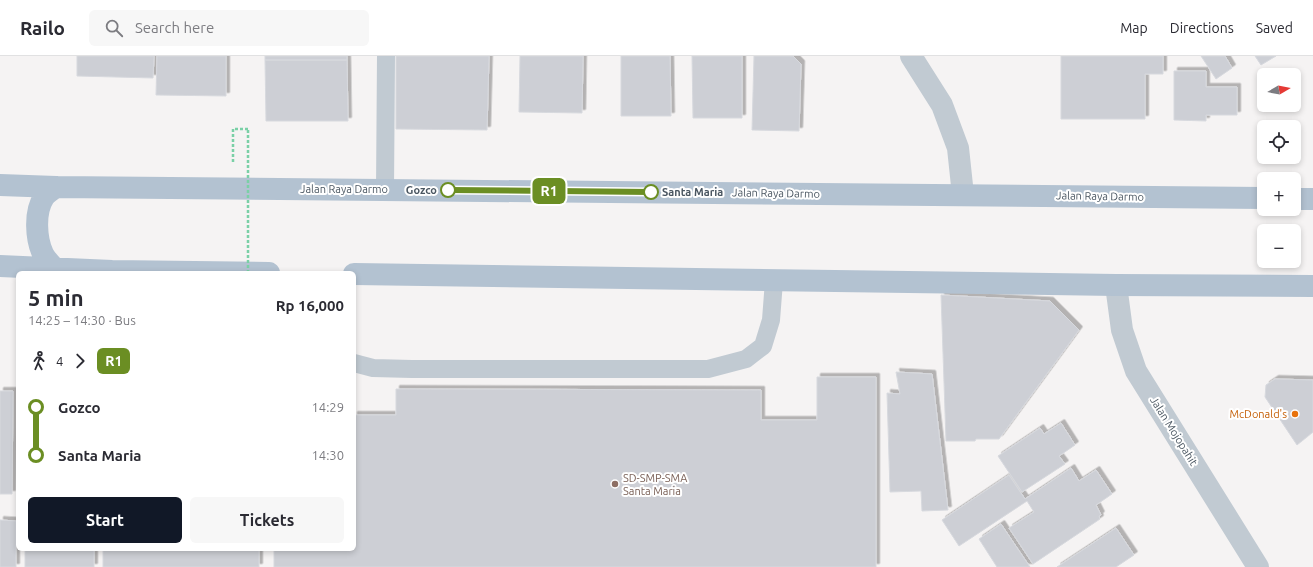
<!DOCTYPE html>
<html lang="en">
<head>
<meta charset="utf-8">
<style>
  :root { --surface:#fff; --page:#f7f7f7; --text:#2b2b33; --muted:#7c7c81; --line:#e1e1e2; --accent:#111827 }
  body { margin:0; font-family:Ubuntu,sans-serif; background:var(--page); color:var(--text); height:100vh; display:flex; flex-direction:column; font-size:15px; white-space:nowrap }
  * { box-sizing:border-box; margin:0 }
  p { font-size:13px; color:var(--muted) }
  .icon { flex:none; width:22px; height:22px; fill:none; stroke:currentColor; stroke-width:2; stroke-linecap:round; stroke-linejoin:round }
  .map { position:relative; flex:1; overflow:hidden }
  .drawer { position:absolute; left:16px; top:215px; width:340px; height:280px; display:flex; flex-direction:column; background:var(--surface); border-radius:6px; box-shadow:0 2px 6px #0003 }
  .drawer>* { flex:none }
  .badge { padding:0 8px; border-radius:6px; font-size:14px; line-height:26px }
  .needle { width:26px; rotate:80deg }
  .buttons { position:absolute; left:1257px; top:12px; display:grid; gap:8px }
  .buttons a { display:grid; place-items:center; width:44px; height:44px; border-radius:6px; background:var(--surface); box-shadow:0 2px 6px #0003; font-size:20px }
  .map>.badge { position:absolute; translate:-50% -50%; box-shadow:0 0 0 2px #fff }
  .legs { display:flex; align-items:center; gap:6px; height:44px; padding:0 12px; font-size:13px }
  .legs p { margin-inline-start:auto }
  .overview { display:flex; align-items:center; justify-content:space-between; height:68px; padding:0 12px }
  h1 { font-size:22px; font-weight:700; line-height:30px }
  .button { display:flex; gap:8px; margin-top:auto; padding:8px 12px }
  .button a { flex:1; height:46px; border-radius:6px; background:var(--accent); color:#fff; font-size:16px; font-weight:700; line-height:46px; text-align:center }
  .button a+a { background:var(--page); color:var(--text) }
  ul { padding:0 12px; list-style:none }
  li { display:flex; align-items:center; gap:14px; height:48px; font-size:15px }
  li i { display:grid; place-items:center; width:6px; height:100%; margin:0 5px; background:currentColor }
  li i::after { content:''; width:10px; height:10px; margin:-5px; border:3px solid; border-radius:50%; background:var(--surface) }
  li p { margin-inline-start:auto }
  li:first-child i { background:linear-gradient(#0000 50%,currentColor 0) }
  li:last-child i { background:linear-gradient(currentColor 50%,#0000 0) }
  header { display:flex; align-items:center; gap:24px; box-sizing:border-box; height:56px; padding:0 20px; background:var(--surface); border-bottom:1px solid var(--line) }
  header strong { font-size:19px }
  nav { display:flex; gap:22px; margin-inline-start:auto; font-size:14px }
  .search { width:280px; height:36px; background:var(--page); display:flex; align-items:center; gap:10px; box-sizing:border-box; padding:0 14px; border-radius:6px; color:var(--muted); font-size:15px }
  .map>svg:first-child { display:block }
</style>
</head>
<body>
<header>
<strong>Railo</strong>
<div class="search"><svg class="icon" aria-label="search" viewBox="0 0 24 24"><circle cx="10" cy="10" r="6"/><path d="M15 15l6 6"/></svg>Search here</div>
<nav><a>Map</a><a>Directions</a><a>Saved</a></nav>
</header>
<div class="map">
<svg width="1313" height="511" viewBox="0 0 1313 511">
  <defs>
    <filter id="shadow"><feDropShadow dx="3.5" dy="-3.5" stdDeviation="0" flood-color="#0004"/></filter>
  </defs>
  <rect width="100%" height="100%" fill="#f5f3f3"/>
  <path fill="#cdcfd5" stroke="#d7d9de" filter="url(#shadow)" d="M77,0H154L153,22L77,20Z
    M157,0H226V40L156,39Z
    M265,0H347V4H265Z
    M396,0H489L487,74L396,73Z
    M520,0H583L582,57L519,56Z
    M621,0H670L671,60H621Z
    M692,0H742V62H693Z
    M754,0H793L801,8L799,75L752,74Z
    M1061,0H1163V18H1145V63H1061Z
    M1201,0H1225L1232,12L1216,23Z
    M1255,0H1276L1261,9Z
    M265,4H347L348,65H266Z
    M1174,15H1206V31H1237V59H1206V65L1174,64Z
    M941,239L1050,245L1079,274L999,383H976L975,385H946Z
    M896,316L932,318L948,454L922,455L921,435L890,436L887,337L900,338Z
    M817,321H876V511H274V493H354V359H396V333L761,334V364H817Z
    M1275,323L1313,324V376L1297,389L1265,341L1266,329Z
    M0,335H13L12,438H0Z
    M1061,367L1075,389L1059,400L1065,408L1022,436L998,400L1040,372L1044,378Z
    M1071,412L1079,425L1096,414L1112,438L1096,449L1101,459L1099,460L1100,463L1033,508L1009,472L1034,456L1027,445L959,490L942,464L1009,419L1025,443Z
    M0,464L16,465V511H0Z
    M1001,468L1030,511H997L979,483Z
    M1116,472L1134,499L1116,511H1057Z
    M25,493H94V511H25Z
    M103,493H259V511H103Z"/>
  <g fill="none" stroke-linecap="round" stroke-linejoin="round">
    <path stroke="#7ad0a6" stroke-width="2.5" stroke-dasharray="3 2" stroke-linecap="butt" d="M233,106V73H248"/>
    <path stroke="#c1cad2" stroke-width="18" d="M385,134L386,0
      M354,307L373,312L412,313H708L746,303L763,290L771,264L774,225"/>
    <path stroke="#c1cad2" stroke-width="22" d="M911,0L942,49L958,92L963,139"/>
    <path stroke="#c1cad2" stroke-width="22" d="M1116,229L1122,274L1136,315L1258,511"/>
    <path stroke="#b3c2d1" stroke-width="22" d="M0,129L56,131L1264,142
      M1294,143H1313
      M0,210L112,215L269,217
      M55,213C51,208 46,204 43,198C36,183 34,156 44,141C47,137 52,134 56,131
      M354,218L1116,229L1313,230"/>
    <path stroke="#7ad0a6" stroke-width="2.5" stroke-dasharray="3 2" stroke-linecap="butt" d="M248,217V73"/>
  </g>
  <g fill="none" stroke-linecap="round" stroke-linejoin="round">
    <defs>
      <path id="line-1" d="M448,134L651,136"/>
    </defs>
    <use href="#line-1" stroke="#fff" stroke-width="9"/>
    <use href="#line-1" stroke="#6b8e23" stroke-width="6"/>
  </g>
  <g fill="#fff" stroke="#6b8e23" stroke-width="2">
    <circle cx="448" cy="134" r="7"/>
    <circle cx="651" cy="136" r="7"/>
  </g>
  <circle fill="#e8710a" stroke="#fff" stroke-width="1.5" cx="1295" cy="358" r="4"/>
  <circle fill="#8d6e63" stroke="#fff" stroke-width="1.5" cx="615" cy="428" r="4"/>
  <g text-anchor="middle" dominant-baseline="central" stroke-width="4" stroke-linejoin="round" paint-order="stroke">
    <g font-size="11" fill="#4a5661" stroke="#fff">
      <text x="344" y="133">Jalan Raya Darmo</text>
      <text transform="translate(776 137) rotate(1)">Jalan Raya Darmo</text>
      <text transform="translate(1100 140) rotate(1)">Jalan Raya Darmo</text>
      <text transform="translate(1174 375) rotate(58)">Jalan Mojopahit</text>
    </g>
    <g font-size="11" font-weight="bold" fill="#4a5661" stroke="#fff" text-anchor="end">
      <text x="437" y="134">Gozco</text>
      <text x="662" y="136" text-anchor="start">Santa Maria</text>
    </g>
    <g font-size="11" fill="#c56008" stroke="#fff" text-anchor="end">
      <text x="1287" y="358">McDonald's</text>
    </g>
    <g font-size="11" fill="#785e54" stroke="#fff" text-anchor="start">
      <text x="623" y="422">SD-SMP-SMA<tspan x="623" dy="13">Santa Maria</tspan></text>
    </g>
  </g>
</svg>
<div class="buttons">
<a><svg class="needle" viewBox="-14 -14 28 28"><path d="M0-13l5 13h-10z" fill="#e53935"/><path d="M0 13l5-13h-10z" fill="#7c7c81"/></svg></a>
<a><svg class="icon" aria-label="locate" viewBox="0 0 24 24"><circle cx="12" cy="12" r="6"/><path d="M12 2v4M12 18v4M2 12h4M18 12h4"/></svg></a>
<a>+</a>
<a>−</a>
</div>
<b class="badge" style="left:549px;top:135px;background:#6b8e23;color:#fff">R1</b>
<section class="drawer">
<div class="overview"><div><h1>5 min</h1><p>14:25 – 14:30 · Bus</p></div><b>Rp 16,000</b></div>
<div class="legs"><svg class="icon" aria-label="walk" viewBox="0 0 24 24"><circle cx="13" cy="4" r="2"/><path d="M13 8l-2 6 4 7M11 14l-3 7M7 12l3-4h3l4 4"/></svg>4<svg class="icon" aria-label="forward" viewBox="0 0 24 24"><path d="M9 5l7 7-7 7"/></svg><b class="badge" style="background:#6b8e23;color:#fff">R1</b></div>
<ul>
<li><i style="color:#6b8e23"></i><b>Gozco</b><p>14:29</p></li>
<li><i style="color:#6b8e23"></i><b>Santa Maria</b><p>14:30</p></li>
</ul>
<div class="button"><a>Start</a><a>Tickets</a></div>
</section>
</div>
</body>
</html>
